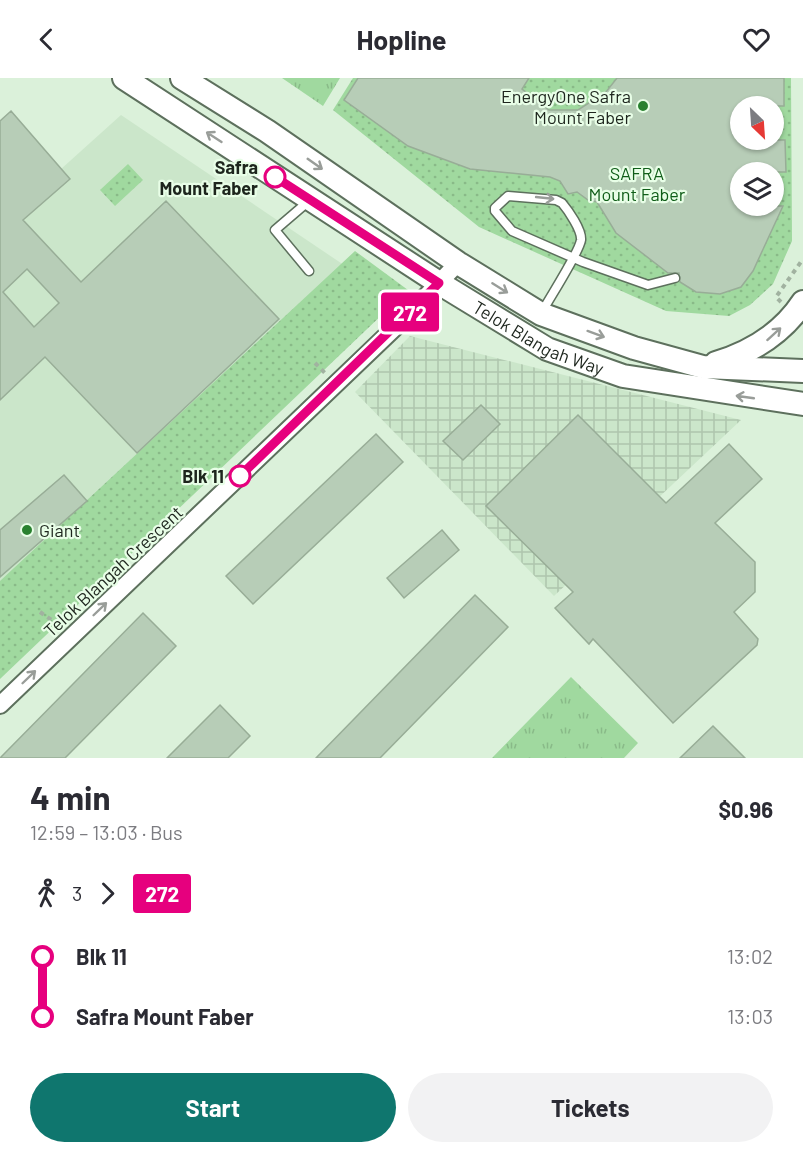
<!DOCTYPE html>
<html lang="en">
<head>
<meta charset="utf-8">
<style>
  :root { --surface:#fff; --page:#f2f2f3; --text:#2b2b33; --muted:#7c7c81; --accent:#0f766e }
  body { margin:0; font-family:Barlow,sans-serif; background:var(--page); color:var(--text); height:100vh; display:flex; flex-direction:column; font-size:22px; white-space:nowrap }
  * { box-sizing:border-box; margin:0 }
  p { font-size:20px; color:var(--muted) }
  .icon { flex:none; width:33px; height:33px; fill:none; stroke:currentColor; stroke-width:2; stroke-linecap:round; stroke-linejoin:round }
  .map { position:relative; height:680px; overflow:hidden }
  .details { display:flex; flex-direction:column; background:var(--surface); flex:1 }
  .details>* { flex:none }
  .badge { padding:0 12px; border-radius:4px; font-size:21px; line-height:39px }
  .needle { width:39px; rotate:155deg }
  .fabs { position:absolute; left:730px; top:18px; display:grid; gap:12px }
  .fabs a { display:grid; place-items:center; width:54px; height:54px; border-radius:50%; background:var(--surface); box-shadow:0 2px 4px #0004; font-size:30px }
  .map>.badge { position:absolute; translate:-50% -50%; box-shadow:0 0 0 3px #fff }
  .legs { display:flex; align-items:center; gap:9px; height:66px; padding:0 30px; font-size:20px }
  .legs p { margin-inline-start:auto }
  .overview { display:flex; align-items:center; justify-content:space-between; height:102px; padding:0 30px }
  h1 { font-size:33px; font-weight:700; line-height:45px }
  .action { display:flex; gap:12px; margin-top:auto; padding:12px 30px }
  .action a { flex:1; height:69px; border-radius:36px; background:var(--accent); color:#fff; font-size:24px; font-weight:700; line-height:69px; text-align:center }
  .action a+a { background:var(--page); color:var(--text) }
  ul { padding:0 30px; list-style:none }
  li { display:flex; align-items:center; gap:21px; height:60px; font-size:22px }
  li i { display:grid; place-items:center; width:9px; height:100%; margin:0 8px; background:currentColor }
  li i::after { content:''; width:15px; height:15px; margin:-8px; border:4px solid; border-radius:50%; background:var(--surface) }
  li p { margin-inline-start:auto }
  li:first-child i { background:linear-gradient(#0000 50%,currentColor 0) }
  li:last-child i { background:linear-gradient(currentColor 50%,#0000 0) }
  header { display:flex; justify-content:space-between; align-items:center; height:78px; padding:0 30px; background:var(--surface); font-size:27px; font-weight:700 }
  .map>svg:first-child { display:block }
</style>
</head>
<body>
<header><svg class="icon" aria-label="back" viewBox="0 0 24 24"><path d="M15 5l-7 7 7 7"/></svg>Hopline<svg class="icon" aria-label="heart" viewBox="0 0 24 24"><path d="M12 20l-8-8c-3-5 5-10 8-4 3-6 11-1 8 4z"/></svg></header>
<div class="map">
<svg width="803" height="680" viewBox="0 0 803 680">
  <defs>
    <pattern id="industrial-grid" width="8" height="8" patternUnits="userSpaceOnUse" patternTransform="scale(1.5)"><rect width="8" height="8" fill="#cbe6ca"/><path d="M0 4h8M4 0v8" fill="none" stroke="#aec5ad"/></pattern>
    <pattern id="grass-tufts" width="24" height="20" patternUnits="userSpaceOnUse" patternTransform="scale(1.5)"><rect width="24" height="20" fill="#a0d99f"/><path d="M3 7l-1-3M5 7V3M7 7l1-3M15 17l-1-3M17 17v-4M19 17l1-3" fill="none" stroke="#89ba88"/></pattern>
    <pattern id="park-dots" width="8" height="8" patternUnits="userSpaceOnUse" patternTransform="scale(1.5)"><rect width="8" height="8" fill="#a0d99f"/><path d="M2 2h.1M6 6h.1" fill="none" stroke="#89ba88" stroke-width="1.8" stroke-linecap="round"/></pattern>
  </defs>
  <rect width="100%" height="100%" fill="#dbf1da"/>
  <path fill="#cbe6ca" d="M121,37L384,214L0,580V146Z"/>
  <path fill="url(#industrial-grid)" d="M410,258L741,342L554,518L355,314Z"/>
  <path fill="url(#grass-tufts)" d="M282,0H340L323,28Z
    M571,599L638,665L624,680H492Z"/>
  <path fill="url(#park-dots)" fill-rule="evenodd" d="M353,0H791L792,163L773,206L750,227L729,238L666,233L479,149L333,32ZM741,28H774V62H741ZM741,94H774V128H741Z
    M128,86L143,102L115,128L100,112Z
    M355,173L408,212L0,601V503Z"/>
  <path fill="#b7cdb7" stroke="#98ad97" stroke-width="1.5" fill-rule="evenodd" d="M358,0H529L522,11L549,32H578L606,14L617,0H784V28H741V62H785L786,94H741V128H783L753,193L741,209L720,216L696,214L680,204L679,195H668L616,155L597,124L588,122L577,114L568,116L560,103L550,99L470,91L408,68L344,22Z
    M11,33L70,101L23,142L81,204L166,123L279,241L137,375L45,279L0,322V43ZM27,191L59,225L34,249L3,214Z
    M481,327L500,346L463,382L443,363Z
    M578,337L666,425L729,366L762,401L715,445L755,484V514L734,534L758,561L757,567L673,645L593,561L589,566L555,530L573,514L486,428Z
    M376,356L403,384L253,526L226,498Z
    M64,397L87,423L0,499V452Z
    M442,452L459,472L404,520L387,500Z
    M475,517L508,549L380,680H316Z
    M143,535L176,568L65,680H0Z
    M220,627L250,658L228,680H167Z
    M713,648L745,680H680Z"/>
  <g fill="none" stroke-linecap="round" stroke-linejoin="round">
    <defs>
      <path id="service" d="M309,193L275,152L310,122
        M542,234C550,219 579,175 581,162C582,152 568,132 562,125L556,122L508,118L495,130V133L512,153L583,184L648,207L675,200"/>
      <path id="minor" d="M0,627L407,238L458,185"/>
      <g id="secondary">
        <path id="s1" d="M124,0L439,205L547,271L623,298L803,326"/>
        <path d="M182,0L267,53L458,185L541,236L634,270L703,289L803,293"/>
        <path d="M716,285C752,274 782,256 803,224"/>
      </g>
    </defs>
    <use href="#service" stroke="#5d705d" stroke-width="11"/>
    <use href="#minor" stroke="#5d705d" stroke-width="20"/>
    <use href="#secondary" stroke="#5d705d" stroke-width="26"/>
    <path stroke="#a1b2a0" stroke-width="4" stroke-dasharray="4.5 4.5" stroke-linecap="butt" d="M781,224L776,219L803,181
      M315,285L325,295
      M40,534L59,547"/>
    <use href="#service" stroke="#fff" stroke-width="8"/>
    <use href="#minor" stroke="#fff" stroke-width="16"/>
    <use href="#secondary" stroke="#fff" stroke-width="22"/>
  </g>
  <defs><path id="oneway-shaft" d="M-6 0H5M1.5-3L5.5 0L1.5 3" fill="none" stroke-width="1.6" stroke-linecap="round" stroke-linejoin="round" transform="scale(1.5)"/></defs>
  <g stroke="#999d99">
    <use href="#oneway-shaft" transform="translate(214 59) rotate(-147)"/>
    <use href="#oneway-shaft" transform="translate(315 86) rotate(35)"/>
    <use href="#oneway-shaft" transform="translate(545 120) rotate(6)"/>
    <use href="#oneway-shaft" transform="translate(500 210) rotate(32)"/>
    <use href="#oneway-shaft" transform="translate(596 256) rotate(20)"/>
    <use href="#oneway-shaft" transform="translate(774 256) rotate(-42)"/>
    <use href="#oneway-shaft" transform="translate(745 319) rotate(-172)"/>
    <use href="#oneway-shaft" transform="translate(100 531) rotate(-44)"/>
    <use href="#oneway-shaft" transform="translate(29 599) rotate(-44)"/>
  </g>
  <g fill="none" stroke-linecap="round" stroke-linejoin="round">
    <defs>
      <path id="line-1" d="M240,398L439,205L275,99"/>
    </defs>
    <use href="#line-1" stroke="#fff" stroke-width="14"/>
    <use href="#line-1" stroke="#e6007e" stroke-width="9"/>
  </g>
  <g fill="#29812f" stroke="#e8fee7" stroke-width="2">
    <circle cx="643" cy="28" r="6"/>
    <circle cx="27" cy="452" r="6"/>
  </g>
  <g fill="#fff" stroke="#e6007e" stroke-width="3">
    <circle cx="275" cy="99" r="10"/>
    <circle cx="240" cy="398" r="10"/>
  </g>
  <g text-anchor="middle" dominant-baseline="central" stroke-width="4.5" stroke-linejoin="round" paint-order="stroke">
    <g font-size="18" fill="#1d251d" stroke="#e8fee7" text-anchor="end">
      <text x="631" y="18">EnergyOne Safra<tspan x="631" dy="21">Mount Faber</tspan></text>
      <text x="39" y="452" text-anchor="start">Giant</text>
    </g>
    <g font-size="18" font-weight="bold" fill="#1d251d" stroke="#e8fee7" text-anchor="end">
      <text x="258" y="89">Safra<tspan x="258" dy="21">Mount Faber</tspan></text>
      <text x="224" y="398">Blk 11</text>
    </g>
    <g font-size="18" fill="#0f5d18" stroke="#e8fee7">
      <text x="637" y="95">SAFRA<tspan x="637" dy="21">Mount Faber</tspan></text>
    </g>
    <g font-size="18" fill="#1d251d" stroke="#e8fee7">
      <text stroke="none"><textPath href="#s1" startOffset="490">Telok Blangah Way</textPath></text>
      <text transform="translate(113 493) rotate(-43)">Telok Blangah Crescent</text>
    </g>
  </g>
</svg>
<div class="fabs">
<a><svg class="needle" viewBox="-14 -14 28 28"><path d="M0-13l5 13h-10z" fill="#e53935"/><path d="M0 13l5-13h-10z" fill="#7c7c81"/></svg></a>
<a><svg class="icon" aria-label="layers" viewBox="0 0 24 24"><path d="M12 4l9 5-9 5-9-5zM3 14l9 5 9-5"/></svg></a>
</div>
<b class="badge" style="left:410px;top:234px;background:#e6007e;color:#fff">272</b>
</div>
<section class="details">
<div class="overview"><div><h1>4 min</h1><p>12:59 – 13:03 · Bus</p></div><b>$0.96</b></div>
<div class="legs"><svg class="icon" aria-label="walk" viewBox="0 0 24 24"><circle cx="13" cy="4" r="2"/><path d="M13 8l-2 6 4 7M11 14l-3 7M7 12l3-4h3l4 4"/></svg>3<svg class="icon" aria-label="forward" viewBox="0 0 24 24"><path d="M9 5l7 7-7 7"/></svg><b class="badge" style="background:#e6007e;color:#fff">272</b></div>
<ul>
<li><i style="color:#e6007e"></i><b>Blk 11</b><p>13:02</p></li>
<li><i style="color:#e6007e"></i><b>Safra Mount Faber</b><p>13:03</p></li>
</ul>
<div class="action"><a>Start</a><a>Tickets</a></div>
</section>
</body>
</html>
